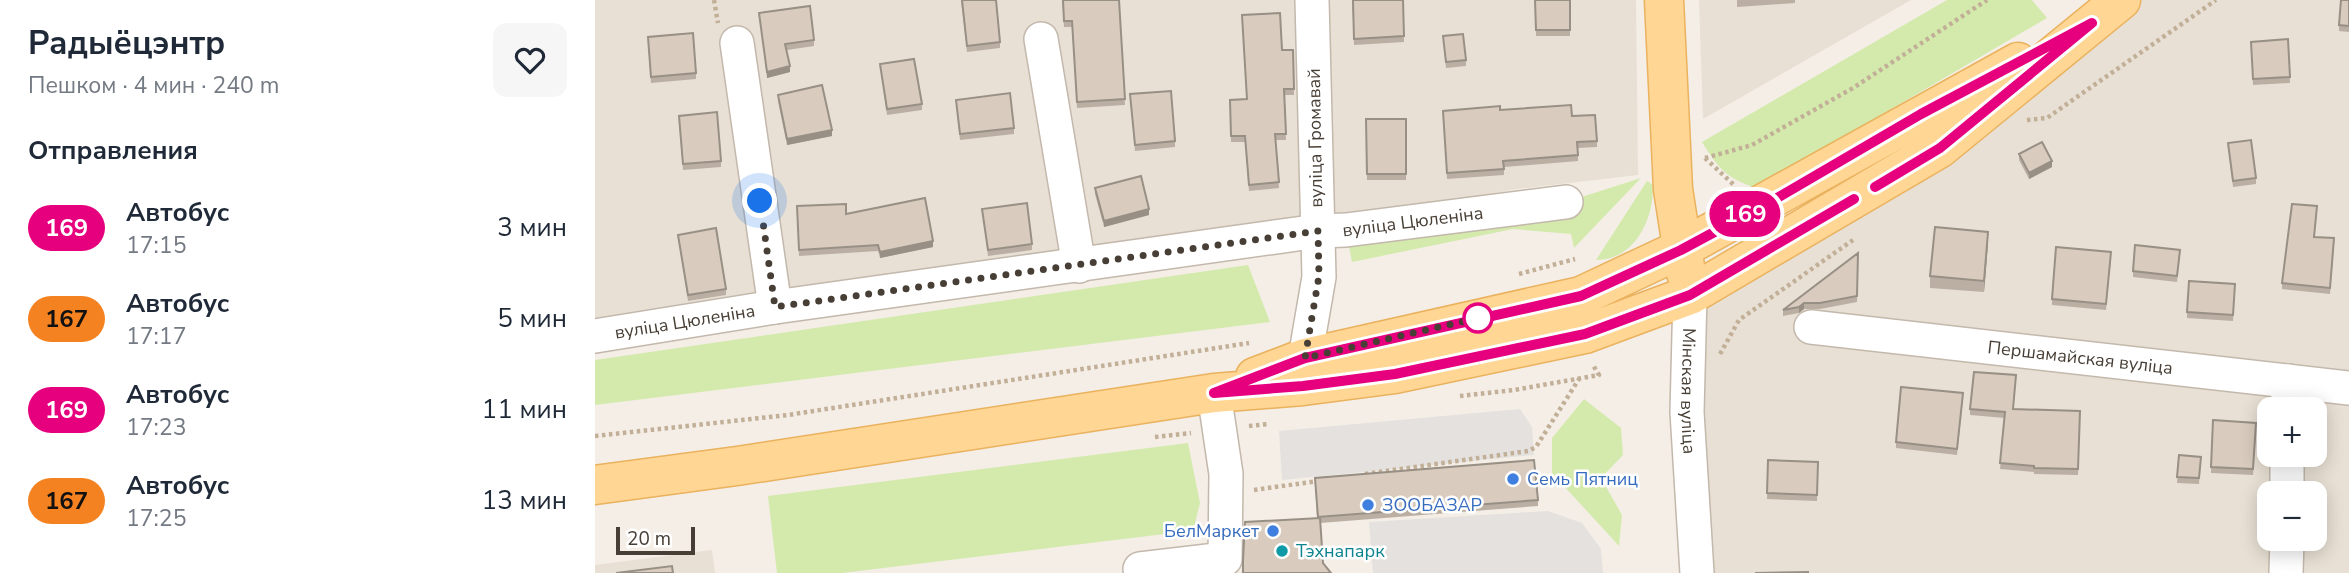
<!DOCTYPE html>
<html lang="ru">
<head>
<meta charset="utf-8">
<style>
  :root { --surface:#fff; --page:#f6f6f7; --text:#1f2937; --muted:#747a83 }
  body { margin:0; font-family:"Nunito Sans",sans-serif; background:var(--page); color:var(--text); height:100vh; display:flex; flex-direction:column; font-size:26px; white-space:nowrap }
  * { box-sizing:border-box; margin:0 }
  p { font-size:23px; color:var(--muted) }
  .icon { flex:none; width:38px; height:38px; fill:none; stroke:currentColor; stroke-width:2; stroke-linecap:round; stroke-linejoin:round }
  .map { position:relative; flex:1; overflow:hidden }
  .side { display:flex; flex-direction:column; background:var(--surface); width:595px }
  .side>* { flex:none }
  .badge { padding:0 14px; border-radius:23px; font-size:24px; line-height:46px }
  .controls { position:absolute; left:1662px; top:397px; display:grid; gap:14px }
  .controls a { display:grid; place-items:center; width:70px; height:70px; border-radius:14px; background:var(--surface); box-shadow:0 4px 18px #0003; font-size:35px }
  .scale { position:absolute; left:21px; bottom:18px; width:79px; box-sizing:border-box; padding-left:7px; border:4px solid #473e35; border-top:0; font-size:19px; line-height:24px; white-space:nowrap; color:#473e35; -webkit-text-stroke:5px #fff; paint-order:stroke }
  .you { position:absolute; width:35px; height:35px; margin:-18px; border:5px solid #fff; border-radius:50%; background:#1a73e8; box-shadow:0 0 0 10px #1a73e833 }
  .map>.badge { position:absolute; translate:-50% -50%; box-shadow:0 0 0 4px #fff }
  h2 { padding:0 28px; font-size:26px; line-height:63px }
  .round { display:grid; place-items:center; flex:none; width:74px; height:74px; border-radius:14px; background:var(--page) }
  .overview { display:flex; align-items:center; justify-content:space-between; height:119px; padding:0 28px }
  h1 { font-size:33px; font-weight:700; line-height:52px }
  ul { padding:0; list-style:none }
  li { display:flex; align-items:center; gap:21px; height:91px; padding:0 28px }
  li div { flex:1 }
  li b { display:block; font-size:26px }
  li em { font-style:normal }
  li .badge { min-width:77px; font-weight:700; text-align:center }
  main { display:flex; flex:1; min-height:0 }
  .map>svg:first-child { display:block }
</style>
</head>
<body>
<main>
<section class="side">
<div class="overview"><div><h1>Радыёцэнтр</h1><p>Пешком · 4 мин · 240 m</p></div><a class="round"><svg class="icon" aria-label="heart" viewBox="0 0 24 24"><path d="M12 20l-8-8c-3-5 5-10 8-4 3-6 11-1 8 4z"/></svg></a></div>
<h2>Отправления</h2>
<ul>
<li><span class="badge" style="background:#e6007e;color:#fff">169</span><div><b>Автобус</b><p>17:15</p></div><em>3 мин</em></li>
<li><span class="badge" style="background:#f58220;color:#111">167</span><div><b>Автобус</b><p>17:17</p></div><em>5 мин</em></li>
<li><span class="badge" style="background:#e6007e;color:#fff">169</span><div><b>Автобус</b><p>17:23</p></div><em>11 мин</em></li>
<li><span class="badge" style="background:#f58220;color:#111">167</span><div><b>Автобус</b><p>17:25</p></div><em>13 мин</em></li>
</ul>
</section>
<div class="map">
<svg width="1754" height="573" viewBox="0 0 1754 573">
  <rect width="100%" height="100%" fill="#f4eee6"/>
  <path fill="#e8e0d4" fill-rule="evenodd" d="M0,0H1041L1043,175L922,189L555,254L0,335Z
    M1104,0H1316L1108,119Z
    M1501,0H1754V573H1102L1095,295ZM1675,410H1720V455H1675ZM1675,494H1720V539H1675Z
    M117,550L120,573H0V565Z"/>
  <path fill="#d4eaac" d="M1352,0H1437L1452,18L1161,188C1131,178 1123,168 1107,142Z
    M1046,178L979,248L976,234L918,229L757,262L751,230L971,202Z
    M1052,181L1058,185C1059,219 1040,260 1001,260Z
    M653,265L675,322L0,405V360Z
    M989,399L1026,428L1028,455L1006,478L1027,515L1024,546L957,473V438Z
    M593,443L605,503L599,527L586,532L247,573H182L173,496Z"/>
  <path fill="#e4e1de" d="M925,409L937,427L939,455L687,480L684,431Z
    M953,511L987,523L1006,549L1008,573H778L774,522Z"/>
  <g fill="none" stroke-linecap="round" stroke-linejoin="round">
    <defs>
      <g id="minor">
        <path d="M446,39L484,266"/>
        <path d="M142,43L180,307"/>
        <path id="s1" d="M1095,295L1092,412L1102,573"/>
        <path id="s2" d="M1216,327L1754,388"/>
        <path id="s3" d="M0,336L180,307L723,231L751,230L971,202"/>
        <path d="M710,358L724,277L717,0"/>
        <path d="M1693,410V381"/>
        <path d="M1692,494V455"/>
        <path d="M546,573L545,569L630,559L631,474L619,393"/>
        <path d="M1691,573L1692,539"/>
      </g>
      <path id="major" d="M1069,0L1078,189L1091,273
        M660,377L710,358L986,296L1086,249L1423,62
        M0,485L142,466L619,393L708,386L800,374L990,334L1095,295L1345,148L1526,0"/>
    </defs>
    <use href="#minor" stroke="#c3b8ab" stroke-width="36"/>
    <use href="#major" stroke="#eab25e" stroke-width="41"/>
    <path stroke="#c2af98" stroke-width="4.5" stroke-dasharray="3.5 3.5" stroke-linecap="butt" d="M119,0L123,23
      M1432,120L1452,118L1621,0
      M1110,158L1157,145L1258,88L1392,0
      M1110,158L1139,185
      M924,274L980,259
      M1125,354L1144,320L1258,240
      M865,396L919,390L1004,375L998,365
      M654,426L673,424
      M0,436L193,415L654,343
      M560,437L596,433
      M770,474L933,451L941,447L984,379
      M659,490L723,481"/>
    <use href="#minor" stroke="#fff" stroke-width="33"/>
    <use href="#major" stroke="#ffd694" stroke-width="38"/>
  </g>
  <path fill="#bbafa3" d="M366,0L405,42V48L372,52Z
    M467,0H524L530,105L482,108L477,27H469Z
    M757,0H808L809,42L759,45Z
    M940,0L975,30V36H941Z
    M1142,0H1200V3L1142,7Z
    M1754,0V32L1744,31V25Z
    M164,13L219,40V46L192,50L195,72L172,78Z
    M848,36L871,60V66L851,68Z
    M1693,39L1695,83L1658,85L1656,42Z
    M53,43L101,73V79L56,83Z
    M687,50H698L699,95H689L691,140H680L684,188L654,191L650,142H636L635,100L651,99Z
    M285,64L327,104V110L292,115Z
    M535,94L580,141V147L540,151Z
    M183,95L237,136L192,145L183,101Z
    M361,100L419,128V134L365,140Z
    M905,110L977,116L1002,141V147L983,148V161L909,167V175L852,179L848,117Z
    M771,119H811V180H772Z
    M84,122L126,161V167L88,170Z
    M1633,143L1661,178V184L1638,187Z
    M1424,154L1457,167L1434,179L1424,160Z
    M500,188L554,215L509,227L500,194Z
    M202,206L251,214L338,247L285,258L283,251L204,256Z
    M387,209L437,244V250L393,256Z
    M83,235L131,289V295L93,301Z
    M1720,237L1739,244L1735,294L1687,289V283Z
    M1393,243L1389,292L1335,288V276Z
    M1263,253L1262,302L1225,309H1209L1204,313L1188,316V310Z
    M1585,256L1582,282L1538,277V271Z
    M1516,258L1511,310L1457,305V299Z
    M1640,290L1638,321L1592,318V312Z
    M1421,381L1418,409L1485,411L1483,475L1439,474V472L1405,469L1410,418L1375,415V409Z
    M1368,399L1362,455L1301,448V442Z
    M1618,420L1661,423L1658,475L1616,473Z
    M1584,455L1606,457L1604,484L1582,483Z
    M1173,460L1223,462L1222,501L1172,499Z
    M720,484L943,500V506L725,523L648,573L722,518Z"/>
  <path fill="#988f85" d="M195,66V72L172,78V72Z
    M237,130V136L192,145V139Z
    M1457,161V167L1434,179V173Z
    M554,209V215L509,227V221Z
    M1393,232V243L1389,292V281Z
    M338,241V247L285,258V252Z
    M1209,303V309L1204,313V307Z"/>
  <path fill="#d9ccbe" stroke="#988f85" stroke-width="2" d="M367,0H401L405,42L372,46Z
    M468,0H524L530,99L482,102L477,21H469Z
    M758,0H808L809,36L759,39Z
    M940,0H975V30H941Z
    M1746,0H1754V26L1744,25Z
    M215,6L219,40L190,44L195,66L172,72L164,13Z
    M685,13L687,50H698L699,89H689L691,134H680L684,182L654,185L650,136H636L635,100L652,99L647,15Z
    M98,33L101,73L56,77L53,37Z
    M868,34L871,60L851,62L848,36Z
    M1693,39L1695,77L1658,79L1656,42Z
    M319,59L327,104L292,109L285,64Z
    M227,85L237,130L192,139L183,95Z
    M576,91L580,141L540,145L535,94Z
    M415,93L419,128L365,134L361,100Z
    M976,105L977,116L1000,115L1002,141L982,142L983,155L908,161L909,169L852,173L848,111L905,106V110Z
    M122,112L126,161L88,164L84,116Z
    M771,119H811V174H772Z
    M1656,140L1661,178L1638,181L1633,143Z
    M1447,142L1457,161L1434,173L1424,154Z
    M546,176L554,209L509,221L500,188Z
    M330,198L338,241L285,252L283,245L204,250L202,206L251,204V214Z
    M432,203L437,244L393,250L387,209Z
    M1697,204L1722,206L1719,237L1739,238L1735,288L1687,283Z
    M1340,227L1393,232L1389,281L1335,276Z
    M121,228L131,289L93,295L83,235Z
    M1540,245L1585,250L1582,276L1538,271Z
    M1461,247L1516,252L1511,304L1457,299Z
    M1263,253L1262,296L1225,303H1209L1204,307L1188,310Z
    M1594,281L1640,284L1638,315L1592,312Z
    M1379,372L1421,375L1418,409L1485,411L1483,469L1439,468V466L1405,463L1410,412L1375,409Z
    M1306,387L1368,393L1362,449L1301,442Z
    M1618,420L1661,423L1658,469L1616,467Z
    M1584,455L1606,457L1604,478L1582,477Z
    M939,460L943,500L723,517L720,478Z
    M1173,460L1223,462L1222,495L1172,493Z
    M725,518L728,563L736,573H648V560L650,522Z
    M77,566L78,573H21Z
    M1213,572V573H1160Z"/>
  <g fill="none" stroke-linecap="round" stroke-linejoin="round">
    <defs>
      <path id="line" d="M1259,199L1095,295L990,334L800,374L708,386L619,393L710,358L986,296L1086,250L1177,201L1326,114L1497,23L1345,148L1280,187"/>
    </defs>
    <use href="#line" stroke="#fff" stroke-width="16"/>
    <use href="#line" stroke="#e6007e" stroke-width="10"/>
    <path stroke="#473e35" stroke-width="7" stroke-dasharray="0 12.6" d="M165,201L180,307L723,231L724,276L710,358L883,318"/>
  </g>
  <circle fill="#fff" stroke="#e6007e" stroke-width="3.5" cx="883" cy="318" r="14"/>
  <g fill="#3f7fe0" stroke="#fff" stroke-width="2.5">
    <circle cx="918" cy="479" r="7"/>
    <circle cx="773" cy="505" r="7"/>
    <circle cx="678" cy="531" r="7"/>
  </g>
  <circle fill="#0f9aa8" stroke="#fff" stroke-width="2.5" cx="687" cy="551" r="7"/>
  <g text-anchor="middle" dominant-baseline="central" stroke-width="5" stroke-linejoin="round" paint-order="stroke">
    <g font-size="18" fill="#473e35" stroke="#fff">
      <text transform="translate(720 138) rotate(-91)">вуліца Громавай</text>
      <text stroke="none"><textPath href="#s3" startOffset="826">вуліца Цюленіна</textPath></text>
      <text stroke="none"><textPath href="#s3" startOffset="91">вуліца Цюленіна</textPath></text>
      <text stroke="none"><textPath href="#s2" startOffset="271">Першамайская вуліца</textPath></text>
      <text stroke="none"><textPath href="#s1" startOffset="96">Мінская вуліца</textPath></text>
    </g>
    <g font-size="18" fill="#366cbe" stroke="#fff" text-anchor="start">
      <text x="932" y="479">Семь Пятниц</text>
      <text x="787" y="505">ЗООБАЗАР</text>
      <text x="664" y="531" text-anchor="end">БелМаркет</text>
    </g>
    <g font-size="18" fill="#0d838f" stroke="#fff" text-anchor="start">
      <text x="701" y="551">Тэхнапарк</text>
    </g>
  </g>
</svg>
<div class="controls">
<a>+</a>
<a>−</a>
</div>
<div class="scale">20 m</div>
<div class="you" style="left:165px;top:201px"></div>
<b class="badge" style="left:1150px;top:214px;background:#e6007e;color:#fff">169</b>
</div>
</main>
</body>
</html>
